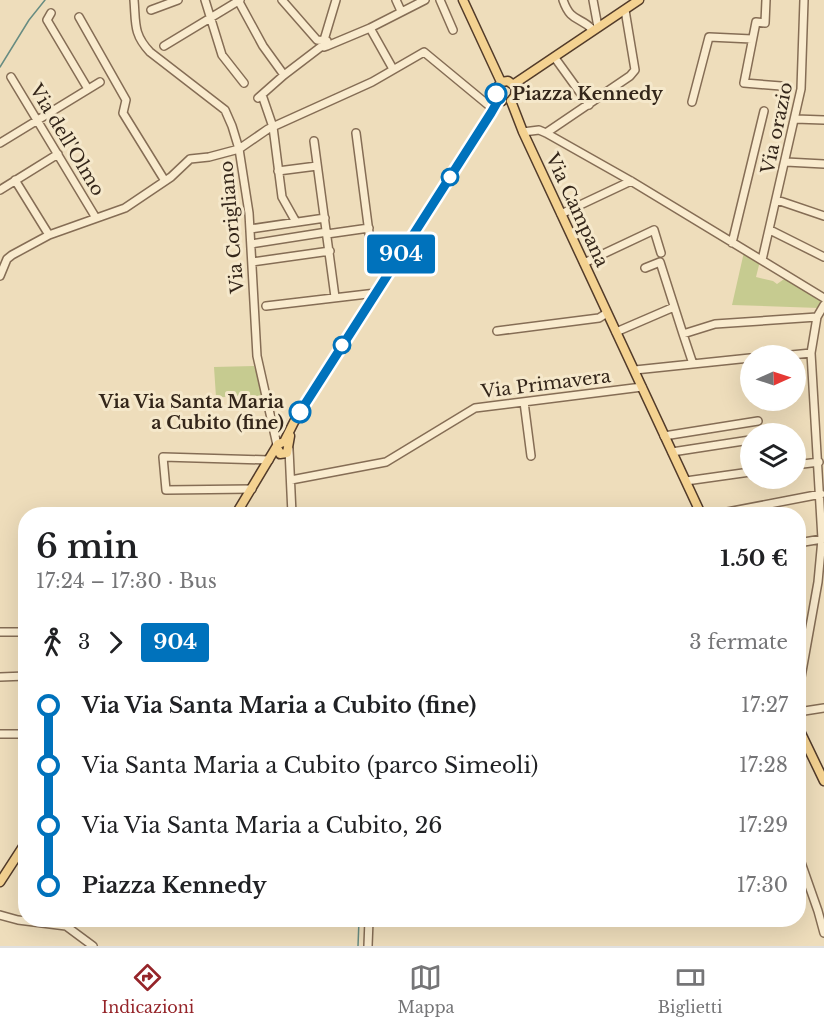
<!DOCTYPE html>
<html lang="it">
<head>
<meta charset="utf-8">
<style>
  :root { --surface:#fff; --page:#f2f2f2; --text:#202124; --muted:#757577; --line:#e0e0e0; --accent:#952429 }
  body { margin:0; font-family:"Libre Baskerville",serif; background:var(--page); color:var(--text); height:100vh; display:flex; flex-direction:column; font-size:22px; white-space:nowrap }
  * { box-sizing:border-box; margin:0 }
  p { font-size:20px; color:var(--muted) }
  .icon { flex:none; width:33px; height:33px; fill:none; stroke:currentColor; stroke-width:2; stroke-linecap:round; stroke-linejoin:round }
  .map { position:relative; flex:1; overflow:hidden }
  .panel { position:absolute; left:18px; top:507px; width:788px; height:420px; display:flex; flex-direction:column; background:var(--surface); border-radius:24px; box-shadow:0 6px 24px #0002 }
  .panel>* { flex:none }
  .badge { padding:0 12px; border-radius:4px; font-size:21px; line-height:39px }
  .needle { width:39px; rotate:87deg }
  .tools { position:absolute; left:740px; top:345px; display:grid; gap:12px }
  .tools a { display:grid; place-items:center; width:66px; height:66px; border-radius:50%; background:var(--surface); box-shadow:0 6px 24px #0002; font-size:30px }
  .map>.badge { position:absolute; translate:-50% -50%; box-shadow:0 0 0 3px #fff }
  .legs { display:flex; align-items:center; gap:9px; height:66px; padding:0 18px; font-size:20px }
  .legs p { margin-inline-start:auto }
  .summary { display:flex; align-items:center; justify-content:space-between; height:102px; padding:0 18px }
  h1 { font-size:33px; font-weight:600; line-height:45px }
  ul { padding:0 18px; list-style:none }
  li { display:flex; align-items:center; gap:21px; height:60px; font-size:22px }
  li i { display:grid; place-items:center; width:9px; height:100%; margin:0 8px; background:currentColor }
  li i::after { content:''; width:15px; height:15px; margin:-8px; border:4px solid; border-radius:50%; background:var(--surface) }
  li p { margin-inline-start:auto }
  li:first-child i { background:linear-gradient(#0000 50%,currentColor 0) }
  li:last-child i { background:linear-gradient(currentColor 50%,#0000 0) }
  .menu { display:flex; justify-content:space-around; align-items:center; height:84px; border-top:2px solid var(--line); background:var(--surface); font-size:16px; color:var(--muted) }
  .menu a { display:grid; justify-items:center; gap:3px }
  .menu .on { color:var(--accent) }
  .map>svg:first-child { display:block }
</style>
</head>
<body>
<div class="map">
<svg width="824" height="946" viewBox="0 0 824 946">
  <rect width="100%" height="100%" fill="#edb"/>
  <path fill="#c6cb90" d="M744,252L760,261L756,277L773,281L777,284L787,277L822,299L819,308L732,305Z
    M254,366L265,397H216L214,367Z"/>
  <g fill="none" stroke-linecap="round" stroke-linejoin="round">
    <path stroke="#678c82" stroke-width="1.5" d="M0,67L29,20L45,0
      M358,946L359,920"/>
    <defs>
      <path id="minor" d="M134,0C136,23 133,34 150,52L225,110L232,126L239,149L249,213L257,356L277,445
        M205,0L222,55L244,83
        M238,0L263,46L284,75
        M282,0L317,40L327,41V46L324,47
        M396,0L401,11
        M440,0L453,30
        M563,0C571,23 580,16 593,30
        M593,0L598,27
        M766,0L765,23L756,22L744,83L781,86
        M151,10L178,0
        M51,13L47,20L88,89
        M79,17L126,100L123,113L165,181
        M370,28L393,69
        M324,40L336,0
        M164,46L240,0
        M327,46L370,28L425,0
        M555,58L589,105
        M11,77L96,218
        M262,95L273,127L282,197L296,222
        M258,98L284,75L322,46
        M692,102L709,37L752,39
        M795,119L824,120
        M523,132L539,130L546,133L631,181L824,298
        M356,133L371,248L400,256
        M546,133L630,76L635,70L625,10
        M314,141L335,297
        M0,143L100,82
        M786,162L824,164
        M278,171L317,166
        M15,180L49,235
        M0,190L58,154
        M777,200L824,216
        M561,214L631,181
        M250,229L325,218
        M770,230L824,257
        M327,234L369,228
        M732,243L764,111
        M251,244L327,232
        M762,260L801,89L804,0
        M252,262L330,251
        M584,263L654,230L661,253
        M645,268L660,262L683,334L715,324L817,317
        M0,276L7,259L12,255L49,235L125,208L171,177L190,159L209,157L239,149L268,129L372,82L424,52L493,109
        M266,306L376,293
        M497,331L599,318L607,313
        M616,332L674,307
        M683,334L693,364
        M781,356L811,353
        M635,370L750,358
        M524,402L531,456
        M664,436L758,421
        M289,449L292,514
        M672,452L750,440
        M795,465L819,462
        M291,480L386,462L475,408L642,387
        M686,481L750,472
        M252,489L166,490L163,457L269,460
        M717,514L821,494
        M798,543L822,539
        M0,632H26
        M0,677L26,676
        M798,683L801,677L818,582L822,539L811,353L817,317L824,305
        M798,712L824,708
        M0,734H26
        M798,854L818,911L824,933
        M0,915L18,920L66,926L93,946
        M368,946L369,920"/>
      <path id="major" d="M463,0L501,82
        M501,82L508,81L516,87L515,96L511,101
        M501,82L496,90L497,97L502,101
        M514,84L639,0
        M511,101L523,132L701,514
        M284,442L294,422L499,99
        M277,447L280,454L287,453L290,436
        M236,514L278,444L284,442
        M798,727L824,781
        M0,882L26,842"/>
    </defs>
    <use href="#minor" stroke="#856d55" stroke-width="10"/>
    <use href="#major" stroke="#523b2a" stroke-width="11"/>
    <use href="#minor" stroke="#f9ebce" stroke-width="7"/>
    <use href="#major" stroke="#f4d291" stroke-width="8"/>
  </g>
  <g fill="none" stroke-linecap="round" stroke-linejoin="round">
    <defs>
      <path id="line-1" d="M300,412L491,113L499,99L496,94"/>
    </defs>
    <use href="#line-1" stroke="#fff" stroke-width="14"/>
    <use href="#line-1" stroke="#0072bc" stroke-width="9"/>
  </g>
  <g fill="#fff" stroke="#0072bc" stroke-width="3">
    <circle cx="496" cy="94" r="10"/>
    <circle cx="450" cy="177" r="8"/>
    <circle cx="342" cy="345" r="8"/>
    <circle cx="300" cy="412" r="10"/>
  </g>
  <g text-anchor="middle" dominant-baseline="central" stroke-width="6" stroke-linejoin="round" paint-order="stroke">
    <g font-size="18" font-weight="bold" fill="#34261a" stroke="#f5e8cb" text-anchor="start">
      <text x="512" y="94">Piazza Kennedy</text>
      <text x="284" y="402" text-anchor="end">Via Via Santa Maria<tspan x="284" dy="21">a Cubito (fine)</tspan></text>
    </g>
    <g font-size="18" fill="#34261a" stroke="#f5e8cb">
      <text transform="translate(777 128) rotate(-78)">Via orazio</text>
      <text transform="translate(67 140) rotate(59)">Via dell'Olmo</text>
      <text transform="translate(577 210) rotate(65)">Via Campana</text>
      <text transform="translate(232 227) rotate(-95)">Via Corigliano</text>
      <text transform="translate(546 384) rotate(-7)">Via Primavera</text>
    </g>
  </g>
</svg>
<div class="tools">
<a><svg class="needle" viewBox="-14 -14 28 28"><path d="M0-13l5 13h-10z" fill="#e53935"/><path d="M0 13l5-13h-10z" fill="#757577"/></svg></a>
<a><svg class="icon" aria-label="layers" viewBox="0 0 24 24"><path d="M12 4l9 5-9 5-9-5zM3 14l9 5 9-5"/></svg></a>
</div>
<b class="badge" style="left:401px;top:254px;background:#0072bc;color:#fff">904</b>
<section class="panel">
<div class="summary"><div><h1>6 min</h1><p>17:24 – 17:30 · Bus</p></div><b>1.50 €</b></div>
<div class="legs"><svg class="icon" aria-label="walk" viewBox="0 0 24 24"><circle cx="13" cy="4" r="2"/><path d="M13 8l-2 6 4 7M11 14l-3 7M7 12l3-4h3l4 4"/></svg>3<svg class="icon" aria-label="forward" viewBox="0 0 24 24"><path d="M9 5l7 7-7 7"/></svg><b class="badge" style="background:#0072bc;color:#fff">904</b><p>3 fermate</p></div>
<ul>
<li><i style="color:#0072bc"></i><b>Via Via Santa Maria a Cubito (fine)</b><p>17:27</p></li>
<li><i style="color:#0072bc"></i><span>Via Santa Maria a Cubito (parco Simeoli)</span><p>17:28</p></li>
<li><i style="color:#0072bc"></i><span>Via Via Santa Maria a Cubito, 26</span><p>17:29</p></li>
<li><i style="color:#0072bc"></i><b>Piazza Kennedy</b><p>17:30</p></li>
</ul>
</section>
</div>
<nav class="menu">
<a class="on"><svg class="icon" aria-label="directions" viewBox="0 0 24 24"><path d="M12 3l9 9-9 9-9-9zM9 14v-3h6M13 9l2 2-2 2"/></svg>Indicazioni</a>
<a><svg class="icon" aria-label="map" viewBox="0 0 24 24"><path d="M3 6l6-2 6 2 6-2v14l-6 2-6-2-6 2zM9 4v14M15 6v14"/></svg>Mappa</a>
<a><svg class="icon" aria-label="tickets" viewBox="0 0 24 24"><path d="M3 7h18v10H3zM15 7v10"/></svg>Biglietti</a>
</nav>
</body>
</html>
